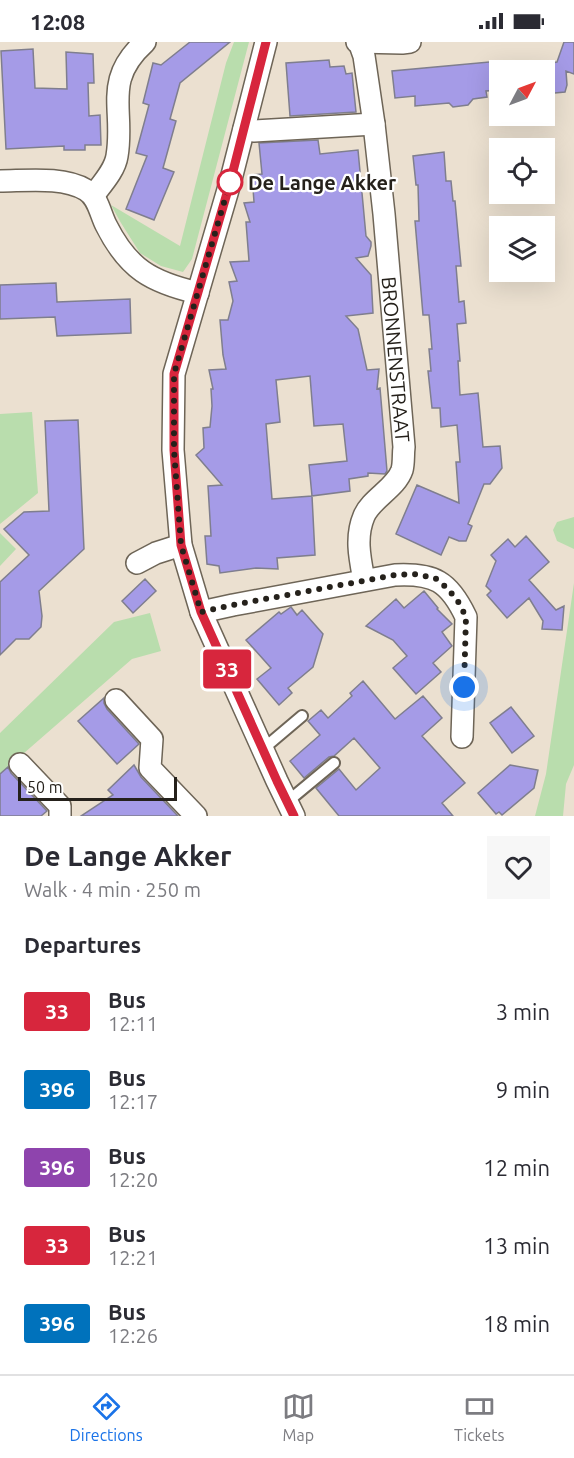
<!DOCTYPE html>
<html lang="en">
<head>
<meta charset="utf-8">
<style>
  :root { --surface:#fff; --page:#f7f7f7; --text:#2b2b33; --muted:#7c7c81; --line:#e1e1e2; --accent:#1a73e8 }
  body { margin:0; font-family:Ubuntu,sans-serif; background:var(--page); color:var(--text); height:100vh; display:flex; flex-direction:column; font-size:22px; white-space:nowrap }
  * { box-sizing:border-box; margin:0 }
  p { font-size:20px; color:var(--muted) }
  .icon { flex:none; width:33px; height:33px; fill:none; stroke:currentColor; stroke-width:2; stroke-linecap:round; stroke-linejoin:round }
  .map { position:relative; height:774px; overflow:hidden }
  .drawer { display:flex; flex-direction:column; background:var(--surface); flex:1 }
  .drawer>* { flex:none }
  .badge { padding:0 12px; border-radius:4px; font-size:21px; line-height:39px }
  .needle { width:39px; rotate:49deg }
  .buttons { position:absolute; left:489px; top:18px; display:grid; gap:12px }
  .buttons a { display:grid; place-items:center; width:66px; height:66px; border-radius:0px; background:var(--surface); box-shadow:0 6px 24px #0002; font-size:30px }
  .scale { position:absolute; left:18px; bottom:15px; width:159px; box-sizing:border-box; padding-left:6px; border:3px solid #25211b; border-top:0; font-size:16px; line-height:21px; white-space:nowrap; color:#25211b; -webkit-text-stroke:4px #fff; paint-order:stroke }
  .you { position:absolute; width:30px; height:30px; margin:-15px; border:4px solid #fff; border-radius:50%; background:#1a73e8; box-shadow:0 0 0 9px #1a73e833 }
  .map>.badge { position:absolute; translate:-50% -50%; box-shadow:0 0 0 3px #fff }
  h2 { padding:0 24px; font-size:22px; line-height:54px }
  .round { display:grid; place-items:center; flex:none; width:63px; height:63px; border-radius:0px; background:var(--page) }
  .head { display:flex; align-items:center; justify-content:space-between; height:102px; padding:0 24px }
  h1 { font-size:28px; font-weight:700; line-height:45px }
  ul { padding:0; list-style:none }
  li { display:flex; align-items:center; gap:18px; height:78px; padding:0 24px }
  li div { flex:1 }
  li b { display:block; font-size:22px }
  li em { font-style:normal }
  li .badge { min-width:66px; font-weight:700; text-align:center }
  .status { display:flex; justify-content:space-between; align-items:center; height:42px; padding:0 30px; background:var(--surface); direction:ltr }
  .status svg { height:16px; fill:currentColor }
  .dock { display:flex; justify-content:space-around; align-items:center; height:84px; border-top:2px solid var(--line); background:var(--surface); font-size:16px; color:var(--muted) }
  .dock a { display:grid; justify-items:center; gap:3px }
  .dock .selected { color:var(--accent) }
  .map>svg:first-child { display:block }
</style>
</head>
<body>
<div class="status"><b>12:08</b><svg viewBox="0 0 49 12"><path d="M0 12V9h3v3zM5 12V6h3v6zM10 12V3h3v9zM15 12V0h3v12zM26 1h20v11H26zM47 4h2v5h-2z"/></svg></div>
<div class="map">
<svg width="574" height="774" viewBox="0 0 574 774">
  <rect width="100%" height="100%" fill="#ebe0d0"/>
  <path fill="#b9ddad" d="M234,0H249L192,217L183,230L161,224L140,211L121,181L111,163L180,204L226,21Z
    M32,370L38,451L0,482V372Z
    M574,475V507L557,499L553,488L557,480Z
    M0,491L16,507L0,524Z
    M574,541V723L566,742L563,774H535L546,732Z
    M150,571L161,609L132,617L0,732V691L114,580Z"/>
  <path fill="#a59be7" stroke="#7f7e8e" stroke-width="1.5" fill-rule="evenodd" d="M190,0H230L180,41L170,77L176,79L163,126L174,130L154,178L126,167L147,114L136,111L149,63L143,61L153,21L161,23Z
    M564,0H574V32L566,29L567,43L565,50L544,52V22L557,20Z
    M33,7L35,46L67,47L66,10L93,12L94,41H88L89,74L100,73L101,103H85V108H64V104L6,107L1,9Z
    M329,18L330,25L344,24L346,32L352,31L356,70L290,74L286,21Z
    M500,19V48L486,49L487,55L473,57L468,63L453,65L449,61L415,64V54L395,56L392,29Z
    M318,98L320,112L358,108L366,194L371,200V204L368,214L356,216L371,233L373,271L346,274L358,287L367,328L379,327L377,347L380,346L387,429L385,432L368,431V434L349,437L350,449L312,454L315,513L277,516L278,527L256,526L220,531L219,524L207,522L205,494H211L208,444L222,443L196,413L204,406L203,386L210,385L212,364L211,347H213L209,328L226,327L223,313L220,278H228L233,259L229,240L237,239L230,220L249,219L246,180H250L244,161L254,160L252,133L262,132L259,101ZM310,334L314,384L343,382L347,419L309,423L312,454L272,457L266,382L280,380L276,338Z
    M444,110L446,139H451L453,159H455L461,224H456L459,260L464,259L466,281L457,282L460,319H458L460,353L478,351L483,405L500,404L502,426L490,442H484L468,482L472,484L466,499H459L449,495L441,513L396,492L417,443L459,461L456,420H460L457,383L441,385L440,366H432L428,329H431L429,307H432L429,273H423L415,179H419L418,143H416L413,114Z
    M56,241L57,260L130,257L131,291L57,294L55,275L0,277V243Z
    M78,378L84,507L39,549L42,574L41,585L29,597H16L0,613V540L29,513L4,487L24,470L49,469L45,379Z
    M526,494L549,520L529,538L556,568L564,564L562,588L542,587L543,579L529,556L507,576L487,553L491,549L486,544L496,519L491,513L508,497L515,505Z
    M145,537L156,549L133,571L122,559Z
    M424,549L438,566L437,567L452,582L442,590L452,604L433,621L441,630L416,652L393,626L407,614L393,598L366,584L396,557L404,566Z
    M291,565L297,573L302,568L323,592L313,625L288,646L292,651L279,663L257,637L271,626L246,598L279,570L281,572Z
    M363,639L395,677L423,654L442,676L422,694L465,741L442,761L453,774H339L316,746L339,727L356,748L380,726L354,696L334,714L329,715L304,736L290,719L320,693L308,679L321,668L328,676L352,654L350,651Z
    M104,656V661L107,667L139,702L117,722L78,679Z
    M511,665L534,694L512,711L490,681Z
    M134,723L141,735L178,774H81L113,753L108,748Z
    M510,723L538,728L534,746L502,773L499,770L496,772L478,751Z
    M8,725L11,731L47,769L41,774H0V732Z"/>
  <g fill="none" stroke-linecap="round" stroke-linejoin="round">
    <defs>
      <path id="lane" d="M263,707L302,674
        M287,760L334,721"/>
      <g id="street">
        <path d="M266,0L230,141L174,332L173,408L181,503L201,570L277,739L294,774"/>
        <path d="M357,0L402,1L410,0"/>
        <path id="s1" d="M359,0L364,14L374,82L384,172L404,405C403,412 404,421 402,428C396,446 371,457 364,474C355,495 360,517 364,538"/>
        <path d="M244,87L254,89L374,82"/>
        <path d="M0,139C25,139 63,134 86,148C98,155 100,171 106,183C128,227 151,240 198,251"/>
        <path d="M93,154C102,142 115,128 117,114C125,67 102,39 145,0"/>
        <path d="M137,521L156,511L181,503"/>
        <path d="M201,570L233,563L395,533C434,531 449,539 466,575L462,695"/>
        <path d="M116,658L152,697L150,726L196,774"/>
        <path d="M20,722L60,764V774"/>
      </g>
    </defs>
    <use href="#lane" stroke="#6e6557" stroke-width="14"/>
    <use href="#street" stroke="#6e6557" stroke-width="24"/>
    <use href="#lane" stroke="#fff" stroke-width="10"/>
    <use href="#street" stroke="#fff" stroke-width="21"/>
  </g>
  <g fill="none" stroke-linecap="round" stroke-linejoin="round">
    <defs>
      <path id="line" d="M266,0L230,141L174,332V408L181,503L201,570L277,739L294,774"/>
    </defs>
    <use href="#line" stroke="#fff" stroke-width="14"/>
    <use href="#line" stroke="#d7263d" stroke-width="9"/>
    <path stroke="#25211b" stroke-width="6" stroke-dasharray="0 10.8" d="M230,140L174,332V408L181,503L201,570L233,563L395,533L414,532L435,536L448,547L459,561L466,575L464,645"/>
  </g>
  <circle fill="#fff" stroke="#d7263d" stroke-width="3" cx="230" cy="140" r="12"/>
  <g text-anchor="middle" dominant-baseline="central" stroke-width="4.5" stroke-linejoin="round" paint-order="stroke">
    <g font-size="20" font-weight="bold" fill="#25211b" stroke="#fff" text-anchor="start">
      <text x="248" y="140">De Lange Akker</text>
    </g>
    <g font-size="20" fill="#25211b" stroke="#fff">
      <text stroke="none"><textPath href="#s1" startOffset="320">BRONNENSTRAAT</textPath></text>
    </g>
  </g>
</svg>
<div class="buttons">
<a><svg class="needle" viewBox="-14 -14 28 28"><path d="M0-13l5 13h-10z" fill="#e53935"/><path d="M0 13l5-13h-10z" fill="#7c7c81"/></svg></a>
<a><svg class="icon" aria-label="locate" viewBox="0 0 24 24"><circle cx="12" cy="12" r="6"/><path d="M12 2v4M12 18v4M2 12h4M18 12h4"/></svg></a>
<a><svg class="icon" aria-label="layers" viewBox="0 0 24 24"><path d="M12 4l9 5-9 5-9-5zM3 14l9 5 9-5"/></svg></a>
</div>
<div class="scale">50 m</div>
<div class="you" style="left:464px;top:645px"></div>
<b class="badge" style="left:227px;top:627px;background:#d7263d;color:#fff">33</b>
</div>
<section class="drawer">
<div class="head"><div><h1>De Lange Akker</h1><p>Walk · 4 min · 250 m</p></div><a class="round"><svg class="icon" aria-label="heart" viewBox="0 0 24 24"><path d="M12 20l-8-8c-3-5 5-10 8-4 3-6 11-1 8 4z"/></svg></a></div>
<h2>Departures</h2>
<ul>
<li><span class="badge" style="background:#d7263d;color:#fff">33</span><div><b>Bus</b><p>12:11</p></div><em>3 min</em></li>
<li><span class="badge" style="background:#0072bc;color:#fff">396</span><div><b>Bus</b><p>12:17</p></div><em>9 min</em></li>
<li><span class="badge" style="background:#8e44ad;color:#fff">396</span><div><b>Bus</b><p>12:20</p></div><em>12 min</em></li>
<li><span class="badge" style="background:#d7263d;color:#fff">33</span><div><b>Bus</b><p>12:21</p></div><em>13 min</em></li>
<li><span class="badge" style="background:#0072bc;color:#fff">396</span><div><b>Bus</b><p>12:26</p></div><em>18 min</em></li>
</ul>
</section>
<nav class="dock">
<a class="selected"><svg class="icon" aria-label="directions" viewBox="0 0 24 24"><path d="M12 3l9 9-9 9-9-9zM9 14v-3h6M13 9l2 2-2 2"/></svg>Directions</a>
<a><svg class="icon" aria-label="map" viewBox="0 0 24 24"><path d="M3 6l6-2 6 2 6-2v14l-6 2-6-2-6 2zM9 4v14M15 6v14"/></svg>Map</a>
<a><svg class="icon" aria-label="tickets" viewBox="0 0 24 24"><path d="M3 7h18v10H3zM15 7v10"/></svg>Tickets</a>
</nav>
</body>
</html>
